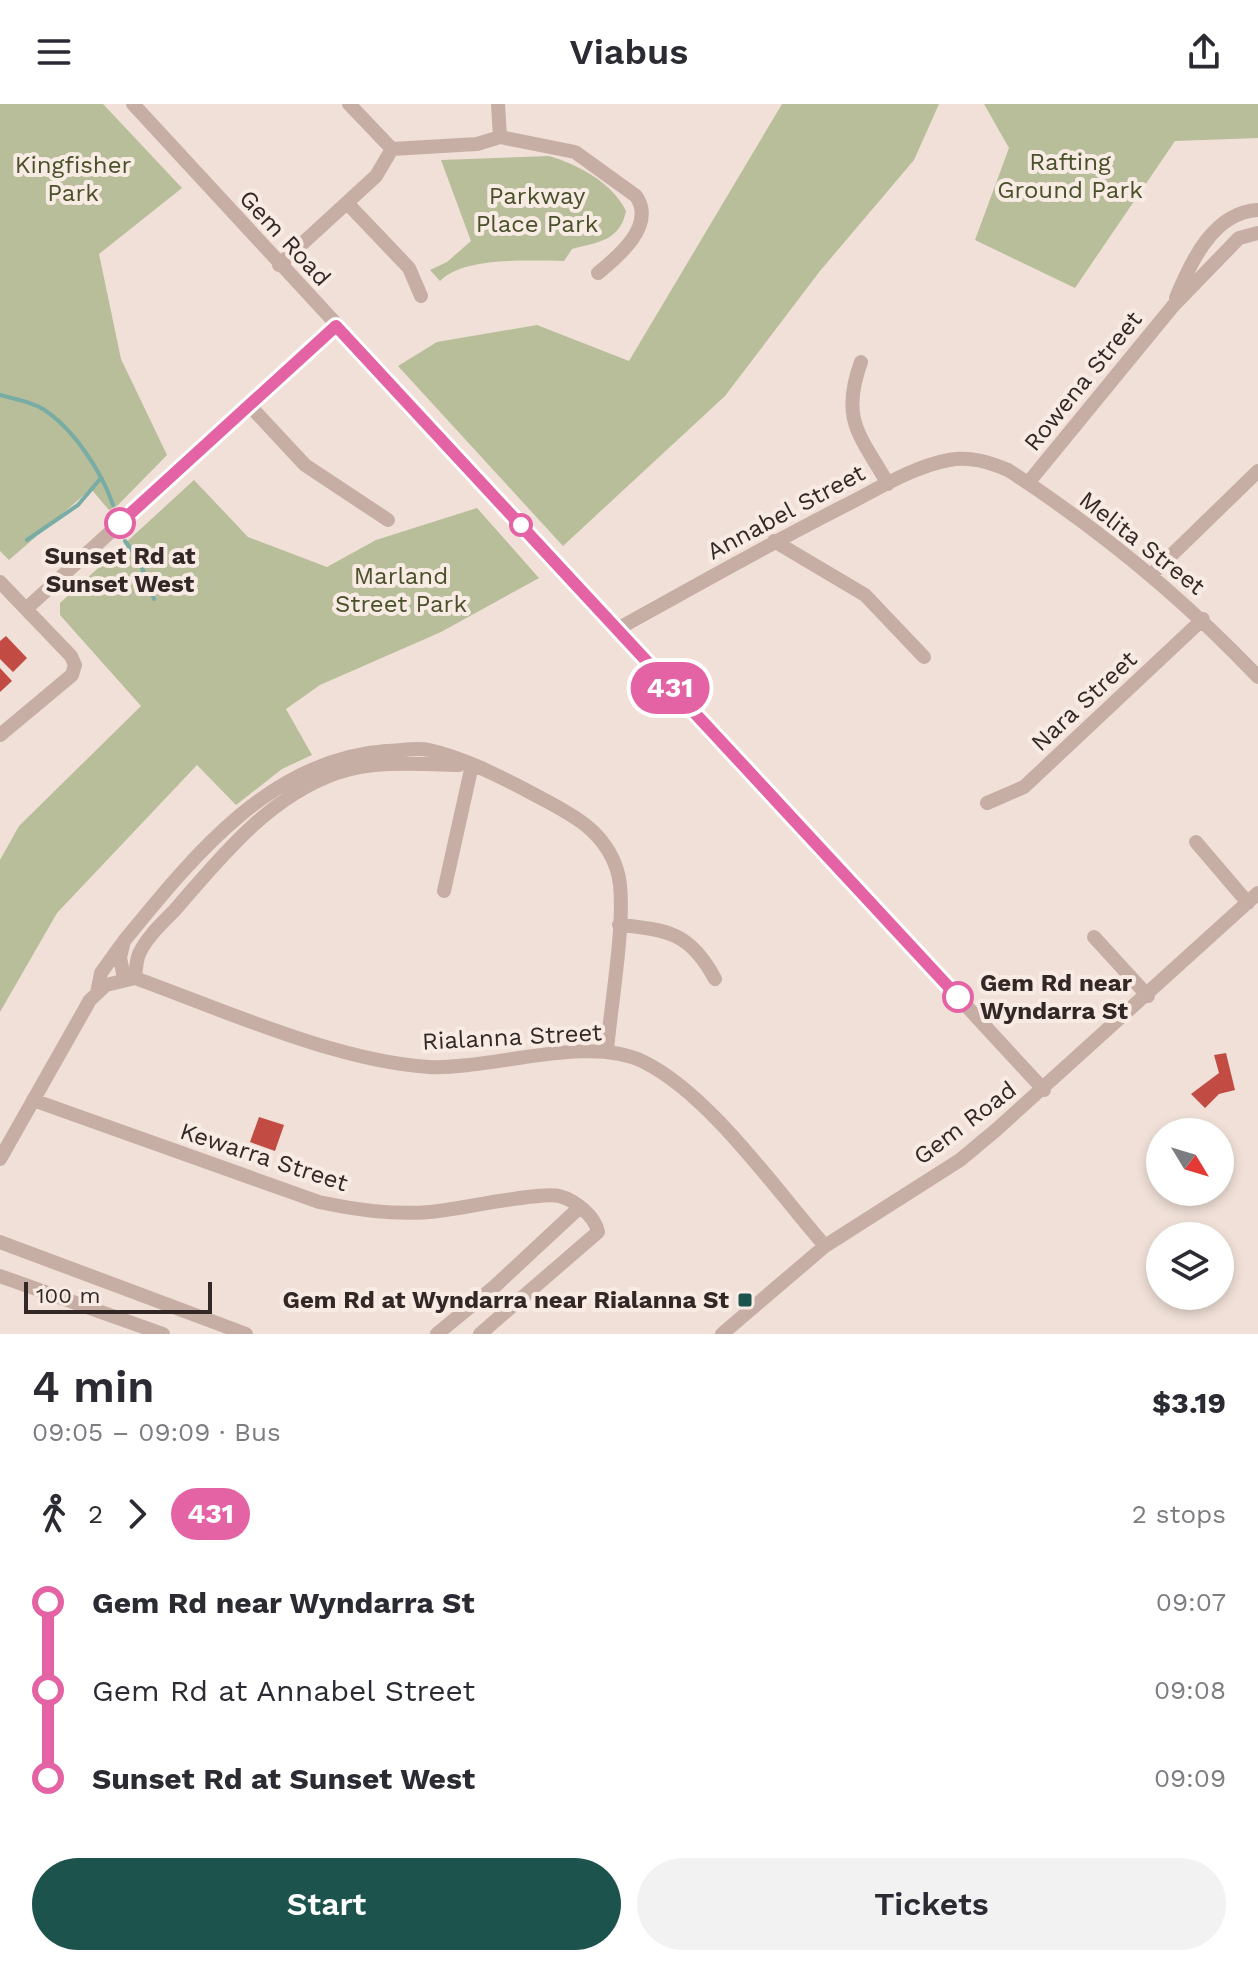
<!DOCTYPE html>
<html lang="en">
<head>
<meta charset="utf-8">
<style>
  :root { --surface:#fff; --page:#f2f2f3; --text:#2b2b33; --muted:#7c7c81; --accent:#1d534d }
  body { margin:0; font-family:"Work Sans",sans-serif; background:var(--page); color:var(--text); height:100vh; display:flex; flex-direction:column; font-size:30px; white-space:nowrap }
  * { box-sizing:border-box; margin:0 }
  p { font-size:26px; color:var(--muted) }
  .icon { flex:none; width:44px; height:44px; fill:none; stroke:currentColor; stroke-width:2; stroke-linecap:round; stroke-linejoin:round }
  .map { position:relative; height:1230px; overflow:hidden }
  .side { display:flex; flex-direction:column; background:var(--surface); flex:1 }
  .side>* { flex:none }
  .badge { padding:0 16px; border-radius:26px; font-size:28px; line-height:52px }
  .needle { width:52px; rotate:128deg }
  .controls { position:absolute; left:1146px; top:1014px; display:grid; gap:16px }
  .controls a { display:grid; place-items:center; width:88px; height:88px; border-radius:50%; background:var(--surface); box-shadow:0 4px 12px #0003; font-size:40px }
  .scale { position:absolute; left:24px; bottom:20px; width:188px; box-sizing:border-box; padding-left:8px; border:4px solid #332826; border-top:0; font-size:22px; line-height:28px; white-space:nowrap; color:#332826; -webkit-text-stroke:6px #f8ebe4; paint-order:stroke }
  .map>.badge { position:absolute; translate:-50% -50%; box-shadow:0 0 0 4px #fff }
  .legs { display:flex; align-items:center; gap:12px; height:88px; padding:0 32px; font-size:26px }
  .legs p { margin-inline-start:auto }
  .headline { display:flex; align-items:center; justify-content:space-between; height:136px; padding:0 32px }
  h1 { font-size:44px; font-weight:600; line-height:60px }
  .cta { display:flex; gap:16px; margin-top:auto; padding:16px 32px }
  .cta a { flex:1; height:92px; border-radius:48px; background:var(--accent); color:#fff; font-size:32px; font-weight:600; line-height:92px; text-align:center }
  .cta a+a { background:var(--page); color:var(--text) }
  ul { padding:0 32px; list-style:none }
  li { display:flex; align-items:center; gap:28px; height:88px; font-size:30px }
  li i { display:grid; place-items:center; width:12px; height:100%; margin:0 10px; background:currentColor }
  li i::after { content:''; width:20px; height:20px; margin:-10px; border:6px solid; border-radius:50%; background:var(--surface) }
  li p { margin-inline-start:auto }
  li:first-child i { background:linear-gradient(#0000 50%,currentColor 0) }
  li:last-child i { background:linear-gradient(currentColor 50%,#0000 0) }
  header { display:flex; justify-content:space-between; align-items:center; height:104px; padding:0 32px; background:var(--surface); font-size:36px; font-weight:600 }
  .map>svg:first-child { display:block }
</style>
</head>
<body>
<header><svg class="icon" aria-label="menu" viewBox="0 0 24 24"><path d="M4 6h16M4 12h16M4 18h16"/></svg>Viabus<svg class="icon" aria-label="share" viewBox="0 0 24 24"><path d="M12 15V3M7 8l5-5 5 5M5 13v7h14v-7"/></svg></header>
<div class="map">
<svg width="1258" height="1230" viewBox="0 0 1258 1230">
  <rect width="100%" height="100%" fill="#f0e0d8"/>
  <path fill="#b8be99" d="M0,0H103L182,84L99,150L121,255L167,351L117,402L109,406L91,385L9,456L0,447Z
    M782,0H939L914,56L820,167L725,292L563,442L398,262L437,238L537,221L629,257Z
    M984,0H1258V34L1175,37L1075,184L975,136L1009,44Z
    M549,52C577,60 613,79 626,107C620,137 598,138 572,145L564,157C530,157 464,152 440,177L430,166L447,158L471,137L441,56Z
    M194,376L248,433L327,463L376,436L477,404L539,474L441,528L320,581L286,605L312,651L282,665L236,701L197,661L57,809L0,908V756L19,722L141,602L60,511V499Z"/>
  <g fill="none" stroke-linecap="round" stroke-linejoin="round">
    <path stroke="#78aca5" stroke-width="4" d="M0,291C14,295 30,297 43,305C73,324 102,368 113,401
      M27,436L78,401L101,374
      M125,437L139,456L154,495"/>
  </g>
  <path fill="#c24c44" d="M6,532L27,554L13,568L0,555V537Z
    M0,564L12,577L0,588Z
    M1226,949L1235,986L1219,990L1205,1004L1191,990L1219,969L1214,951Z
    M259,1013L284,1021L275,1047L250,1038Z"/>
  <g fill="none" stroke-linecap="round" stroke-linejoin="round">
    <path stroke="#c7aea5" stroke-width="14" d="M133,0L1044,986
      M349,0L392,45
      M498,0L500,33
      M348,100L409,164L421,192
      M279,161L376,72L392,45L477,40L500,33L575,48L636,92C656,121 619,152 598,169
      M1176,194C1191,157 1214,108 1258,106
      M861,258C840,316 860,331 888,380
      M250,302L305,361L388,416
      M1028,379L1173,202L1239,134L1258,129
      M774,437L865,491L924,553
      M1151,471L1258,367
      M0,478L71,552L75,561L72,571L0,631
      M26,505L336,222
      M616,526C693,483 769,440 848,400C879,384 915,362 949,356C970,352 989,358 1008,366C1099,425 1184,495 1258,573
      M987,699L1024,683L1203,515
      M1196,738L1248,799
      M444,787L472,661
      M619,821C668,826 690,828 715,875
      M1094,833L1148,892
      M135,874C136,867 136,857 139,850C146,834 162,819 174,807C220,754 268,693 337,669C375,656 420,660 459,661
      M124,875L120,853L124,837C192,754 270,655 386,647C399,647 416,643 429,646C461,653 495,670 524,685C562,706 603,721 617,766C629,802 610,904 607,947
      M97,889L101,869L121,841
      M33,996L319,1098C357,1106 392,1111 430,1108C456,1106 541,1087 559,1092C575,1096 595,1112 598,1128L480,1230
      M0,1055L90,896L106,881L135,874C223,906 336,957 429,963C491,966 588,930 644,958C709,990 776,1086 825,1142
      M0,1138L246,1230
      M0,1172L163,1230
      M437,1230L494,1183L580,1103
      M722,1230L825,1142L960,1056L996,1026L1258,789"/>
  </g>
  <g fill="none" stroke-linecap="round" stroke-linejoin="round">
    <defs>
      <path id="line-1" d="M120,419L336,222L958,893"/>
    </defs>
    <use href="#line-1" stroke="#fff" stroke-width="18"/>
    <use href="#line-1" stroke="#e463a4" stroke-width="12"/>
  </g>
  <g fill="#fff" stroke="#e463a4" stroke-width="4">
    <circle cx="120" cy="419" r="14"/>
    <circle cx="521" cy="421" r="10"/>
    <circle cx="958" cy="893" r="14"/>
  </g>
  <rect fill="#1d534d" stroke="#f8ebe4" stroke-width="3" x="737" y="1188" width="16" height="16" rx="4"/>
  <g text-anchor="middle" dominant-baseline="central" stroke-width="8" stroke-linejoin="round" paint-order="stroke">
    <g font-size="24" fill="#4a512a" stroke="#f8ebe4">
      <text x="1070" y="58">Rafting<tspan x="1070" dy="28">Ground Park</tspan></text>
      <text x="73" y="61">Kingfisher<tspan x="73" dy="28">Park</tspan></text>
      <text x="537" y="92">Parkway<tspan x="537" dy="28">Place Park</tspan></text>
      <text x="401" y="472">Marland<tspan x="401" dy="28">Street Park</tspan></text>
    </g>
    <g font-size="24" fill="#332826" stroke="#f8ebe4">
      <text transform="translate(285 134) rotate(47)">Gem Road</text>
      <text transform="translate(1083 277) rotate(-51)">Rowena Street</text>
      <text transform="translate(786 408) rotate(-28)">Annabel Street</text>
      <text transform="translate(1142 439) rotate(38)">Melita Street</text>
      <text transform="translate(1084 597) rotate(-43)">Nara Street</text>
      <text transform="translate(512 933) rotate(-3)">Rialanna Street</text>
      <text transform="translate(965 1019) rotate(-37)">Gem Road</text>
      <text transform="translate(264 1053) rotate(18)">Kewarra Street</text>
    </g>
    <g font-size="24" font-weight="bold" fill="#332826" stroke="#f8ebe4">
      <text x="120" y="452">Sunset Rd at<tspan x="120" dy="28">Sunset West</tspan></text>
      <text x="980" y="879" text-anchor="start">Gem Rd near<tspan x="980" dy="28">Wyndarra St</tspan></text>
    </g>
    <g font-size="24" font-weight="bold" fill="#332826" stroke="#f8ebe4" text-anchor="end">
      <text x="729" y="1196">Gem Rd at Wyndarra near Rialanna St</text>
    </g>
  </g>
</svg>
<div class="controls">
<a><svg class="needle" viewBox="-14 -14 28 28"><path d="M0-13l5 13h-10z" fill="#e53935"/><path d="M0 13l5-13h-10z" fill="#7c7c81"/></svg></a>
<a><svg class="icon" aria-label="layers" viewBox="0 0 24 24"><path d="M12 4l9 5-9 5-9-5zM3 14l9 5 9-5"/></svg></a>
</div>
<div class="scale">100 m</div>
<b class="badge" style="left:670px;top:584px;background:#e463a4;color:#fff">431</b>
</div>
<section class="side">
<div class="headline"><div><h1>4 min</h1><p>09:05 – 09:09 · Bus</p></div><b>$3.19</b></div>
<div class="legs"><svg class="icon" aria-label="walk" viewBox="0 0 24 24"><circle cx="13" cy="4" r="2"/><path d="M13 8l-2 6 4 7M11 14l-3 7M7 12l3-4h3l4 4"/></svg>2<svg class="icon" aria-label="forward" viewBox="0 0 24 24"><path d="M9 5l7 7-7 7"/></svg><b class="badge" style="background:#e463a4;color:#fff">431</b><p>2 stops</p></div>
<ul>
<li><i style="color:#e463a4"></i><b>Gem Rd near Wyndarra St</b><p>09:07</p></li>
<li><i style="color:#e463a4"></i><span>Gem Rd at Annabel Street</span><p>09:08</p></li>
<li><i style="color:#e463a4"></i><b>Sunset Rd at Sunset West</b><p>09:09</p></li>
</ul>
<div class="cta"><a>Start</a><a>Tickets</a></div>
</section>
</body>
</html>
